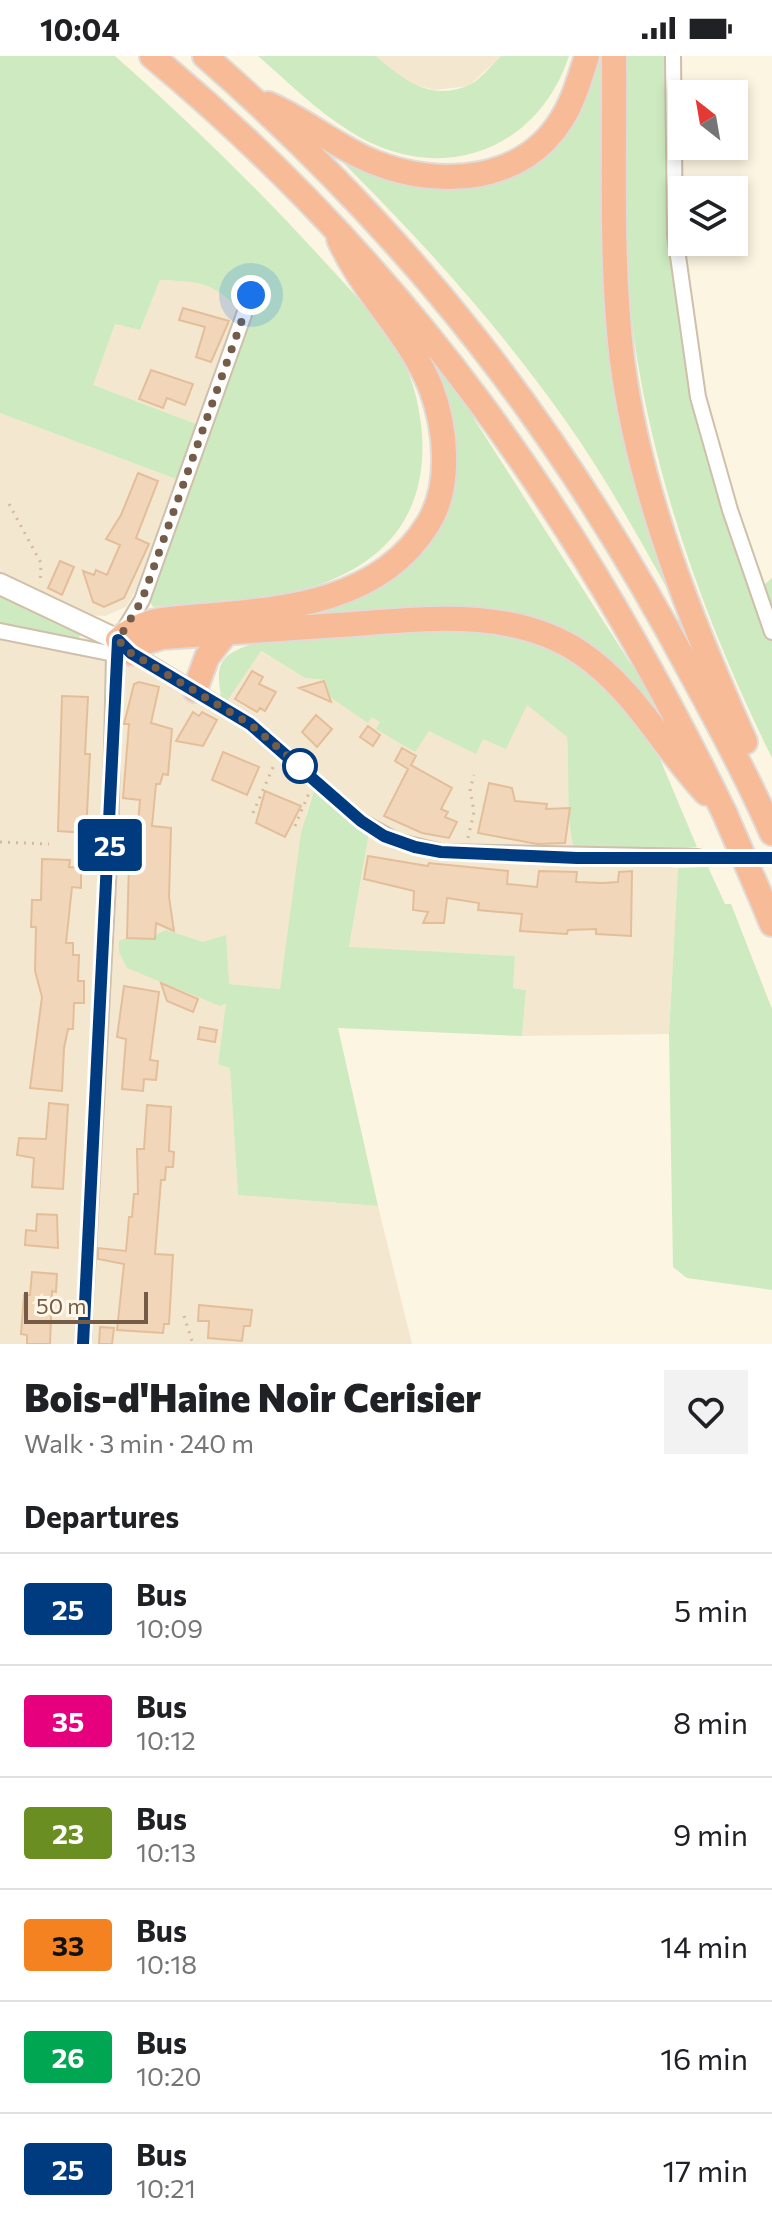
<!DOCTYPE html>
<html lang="en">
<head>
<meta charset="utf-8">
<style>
  :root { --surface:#fff; --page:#f2f2f2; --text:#202124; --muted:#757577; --line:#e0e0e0 }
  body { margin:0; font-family:Commissioner,sans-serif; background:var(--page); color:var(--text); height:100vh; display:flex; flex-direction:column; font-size:30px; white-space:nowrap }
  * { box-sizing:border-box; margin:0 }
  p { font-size:26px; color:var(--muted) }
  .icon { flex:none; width:44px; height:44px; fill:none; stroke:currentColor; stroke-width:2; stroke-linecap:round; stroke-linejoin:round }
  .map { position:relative; height:1288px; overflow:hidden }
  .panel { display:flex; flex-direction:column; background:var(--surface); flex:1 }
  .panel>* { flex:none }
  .badge { padding:0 16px; border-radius:6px; font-size:28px; line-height:52px }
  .needle { width:52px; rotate:329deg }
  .buttons { position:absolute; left:668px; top:24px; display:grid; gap:16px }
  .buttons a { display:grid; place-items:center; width:80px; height:80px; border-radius:0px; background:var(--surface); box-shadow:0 4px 12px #0003; font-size:40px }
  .scale { position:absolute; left:24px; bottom:20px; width:124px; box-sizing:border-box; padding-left:8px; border:4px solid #745c48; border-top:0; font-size:22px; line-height:28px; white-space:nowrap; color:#745c48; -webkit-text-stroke:6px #fff8e8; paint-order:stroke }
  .you { position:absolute; width:40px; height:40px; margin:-20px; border:6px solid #fff; border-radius:50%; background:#1a73e8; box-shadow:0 0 0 12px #1a73e833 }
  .map>.badge { position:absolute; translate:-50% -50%; box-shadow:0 0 0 4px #fff }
  h2 { padding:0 24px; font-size:30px; line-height:72px }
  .round { display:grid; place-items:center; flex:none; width:84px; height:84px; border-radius:0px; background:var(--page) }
  .overview { display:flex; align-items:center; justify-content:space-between; height:136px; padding:0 24px }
  h1 { font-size:38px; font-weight:800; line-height:60px }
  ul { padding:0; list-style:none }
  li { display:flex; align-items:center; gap:24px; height:112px; padding:0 24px; border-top:2px solid var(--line) }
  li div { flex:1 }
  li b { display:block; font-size:30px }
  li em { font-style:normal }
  li .badge { min-width:88px; font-weight:700; text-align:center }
  .status { display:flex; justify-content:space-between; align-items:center; height:56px; padding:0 40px; background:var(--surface); direction:ltr }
  .status svg { height:22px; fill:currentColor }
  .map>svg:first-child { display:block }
</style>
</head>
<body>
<div class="status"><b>10:04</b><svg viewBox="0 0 49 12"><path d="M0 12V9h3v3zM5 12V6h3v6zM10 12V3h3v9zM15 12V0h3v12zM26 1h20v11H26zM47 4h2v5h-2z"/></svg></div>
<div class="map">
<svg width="772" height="1288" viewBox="0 0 772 1288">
  <rect width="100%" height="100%" fill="#fcf5e1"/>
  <path fill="#f4e7d0" d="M376,0H501L469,30L435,34L407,27Z
    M160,224L194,226L218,232L244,258L204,371L92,329L115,268L140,274Z
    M0,357L184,426L148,513L126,551L105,560L81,559L0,528Z
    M0,575L114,597L118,584L223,651L260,595L305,622L526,648L567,681L577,801L678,812L669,978L522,980L526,934L513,932L515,900L349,892L370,771L317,726L306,758L280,933L229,928L218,1007L230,1012L238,1139L378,1150L412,1288H0Z"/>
  <path fill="#cdeac0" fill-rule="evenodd" d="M0,0H115C184,61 249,124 311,191C341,224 377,260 400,299C412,320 418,345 421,368C430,446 396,501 321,528C275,544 203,545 153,551L149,544L184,426L0,357ZM160,224C205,226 212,226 244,258L204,371L93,329L115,268L140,274Z
    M258,0H376C402,23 429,45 467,30C479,26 491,9 501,0H569C536,99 435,131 348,74C316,54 287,25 258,0Z
    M593,0H604L608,229L701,594C662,523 624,452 579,384C504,274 413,174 318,82L343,101L515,117Z
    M628,0H678L673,138L698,341L758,534L772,522V702C710,576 660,442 637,302C621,204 629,100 628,0Z
    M407,274L471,349L474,363L675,677L553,572L278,563L331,545L450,443Z
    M0,528L80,579L79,582L0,573Z
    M439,570L518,579L574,604L600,625L652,684L697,791L577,802C565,771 570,717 567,681L527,649L506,693L483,683L476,698L429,675L415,696L376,673L380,666L372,661L368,667L330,641L325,624L305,622L261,595L223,651C216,613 213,600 255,587Z
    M317,725L370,771L349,891L515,900L513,932L526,934L522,980L338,972L378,1150L238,1139L230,1012L218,1008L226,947L220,950L127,912L119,896V885C136,877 146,885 166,874L203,886L226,879L229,928L280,933L301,777Z
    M708,811L725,848H731L772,953V1234L687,1222L673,1211L669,978L678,812Z"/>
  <path fill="#f2d6b9" stroke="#e4be99" stroke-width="2" d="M183,252L229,265L211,306L196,301L205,271L179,264Z
    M151,314L193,328L185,349L167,342L163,352L139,343Z
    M138,417L158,425L136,482L149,488L124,542L104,551L93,546L83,515L94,519L96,514L107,519L120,489L106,483L121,459Z
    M60,505L74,511L62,539L48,532Z
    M252,615L263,621L259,628L276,636L265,655L260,652L257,656L235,643Z
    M324,625L331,646L299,632Z
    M139,626L159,631L151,667L172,673L168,719L163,718L160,728H156L152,770L171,772L169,841L174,875L156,867L155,883L127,882L130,768H138L140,744L123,742L129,668H124L134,628Z
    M62,640L88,641L85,698H90L86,777L58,775Z
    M193,656L199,660L202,656L217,664L203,690L176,685Z
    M316,659L332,673L317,691L302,676Z
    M368,670L380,679L373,690L360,681Z
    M402,692L416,700L411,709L452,732L441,753L448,756L445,761L457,766L449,782L422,777L384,760L408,713L395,705Z
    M223,696L259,711L247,739L212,724Z
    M489,727L512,732L515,745L547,748L546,753L570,752L565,787L537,788L478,777Z
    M265,735L301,750L285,781L256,767Z
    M368,800L428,810L429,807L508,815L507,828L537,831L539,815L577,816L576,826L603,827L618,826L619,816L632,815L631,880L596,878V873L568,874L567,878L520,875L522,858L478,854L479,847L447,842L444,867H423L428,856L413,854L414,835L364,823Z
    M42,803L70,804L69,811L81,812V832L72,831L66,887H73V899H79L78,925H84V947H74L73,973H68L64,992L62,1035L30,1032L42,941L35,915L36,871H31L32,844H41Z
    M161,927L198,943L193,956L167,945Z
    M124,930L159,936L150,1004L158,1005L156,1024L144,1023L143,1035L122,1033L126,983L117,981Z
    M200,971L217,974L215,986L198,983Z
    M49,1047L68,1049L63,1133L32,1131L34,1102L17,1099L19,1082L46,1083Z
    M147,1049L171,1051L169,1095L174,1096L173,1111H166L165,1124H161L155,1198L173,1199L169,1268H164L163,1277L117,1274L124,1208L98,1203V1192L126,1195L129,1161H132L134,1138H138L137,1093H144Z
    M37,1158L57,1159L58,1192L25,1189L26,1174L36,1175Z
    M32,1216L57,1218L56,1236L52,1235L50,1288H27V1279L21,1278L24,1239H30Z
    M199,1249L252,1254L250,1270H244L242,1285L208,1282L209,1265H198Z
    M100,1271L114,1272L112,1288H99Z"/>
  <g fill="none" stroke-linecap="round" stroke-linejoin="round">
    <path stroke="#dacfbb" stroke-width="14" stroke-dasharray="14 7" stroke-linecap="butt" d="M698,801L772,802"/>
    <defs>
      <path id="street" d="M673,0L675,179L698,341L730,454L772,576
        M0,575L114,598
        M126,593L250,668L361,765L397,785L441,796L698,801
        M83,1288L110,790L114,598L118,584L142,544L251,239"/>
      <path id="secondary" d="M0,528L118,584"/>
      <path id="highway" d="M152,0C409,214 578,457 724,756
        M205,0C413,182 560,371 690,615C719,668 748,722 772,777
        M614,0C615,101 610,204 622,304C639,436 691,565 745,686
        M268,48C306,64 337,92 376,107C440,132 523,127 562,63C574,44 580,21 587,0
        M118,584C143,562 170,563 203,560C285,553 380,546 428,468C452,430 446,372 431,332C409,277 363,237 339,183
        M131,597L145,586L162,581C221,577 280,573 338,569C419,564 509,549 581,597C634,633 663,691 706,737
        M195,634L207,601L226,577
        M763,846L772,868"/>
    </defs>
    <use href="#street" stroke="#cfbfab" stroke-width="18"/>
    <use href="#secondary" stroke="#d2bfa8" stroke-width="24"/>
    <use href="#highway" stroke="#e0dbd7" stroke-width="28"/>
    <path stroke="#d6b99c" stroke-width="3" stroke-dasharray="2 6" stroke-linecap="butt" d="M9,448L41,507L40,528
      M253,757L274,709
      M295,770L309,737
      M468,782L474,756L470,733L474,719
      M0,786L49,788
      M184,1260L193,1288"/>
    <use href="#street" stroke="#fff" stroke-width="14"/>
    <use href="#secondary" stroke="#fff" stroke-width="20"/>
    <use href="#highway" stroke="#f7bb97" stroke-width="24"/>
    <defs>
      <path id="highway-bridge" d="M724,756L763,846"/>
    </defs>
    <use href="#highway-bridge" stroke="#e0dbd7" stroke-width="28" stroke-linecap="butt"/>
    <use href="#highway-bridge" stroke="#f7bb97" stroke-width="24"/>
  </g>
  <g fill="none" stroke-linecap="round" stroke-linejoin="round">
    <defs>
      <path id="line" d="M83,1288L118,584L131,597L250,668L361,765L384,780L415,791L441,796L577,802H772"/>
    </defs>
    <use href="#line" stroke="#fff" stroke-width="18"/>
    <use href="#line" stroke="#003b80" stroke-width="12"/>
    <path stroke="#745c48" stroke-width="8" stroke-dasharray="0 14.4" d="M251,239L142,544L118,584L131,597L250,668L300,710"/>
  </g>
  <circle fill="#fff" stroke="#003b80" stroke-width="4" cx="300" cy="710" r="16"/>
</svg>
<div class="buttons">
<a><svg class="needle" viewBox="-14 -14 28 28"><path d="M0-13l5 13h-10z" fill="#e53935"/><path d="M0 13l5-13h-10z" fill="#757577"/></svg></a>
<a><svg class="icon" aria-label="layers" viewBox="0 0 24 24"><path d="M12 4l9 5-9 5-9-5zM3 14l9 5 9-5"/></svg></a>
</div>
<div class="scale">50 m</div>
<div class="you" style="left:251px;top:239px"></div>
<b class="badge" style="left:110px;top:789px;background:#003b80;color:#fff">25</b>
</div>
<section class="panel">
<div class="overview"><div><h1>Bois-d'Haine Noir Cerisier</h1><p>Walk · 3 min · 240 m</p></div><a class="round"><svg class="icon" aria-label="heart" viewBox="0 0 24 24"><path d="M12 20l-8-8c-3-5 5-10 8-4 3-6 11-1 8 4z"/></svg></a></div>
<h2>Departures</h2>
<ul>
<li><span class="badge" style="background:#003b80;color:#fff">25</span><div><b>Bus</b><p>10:09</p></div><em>5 min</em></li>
<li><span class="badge" style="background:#e6007e;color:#fff">35</span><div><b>Bus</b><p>10:12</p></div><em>8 min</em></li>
<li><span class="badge" style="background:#6b8e23;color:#fff">23</span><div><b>Bus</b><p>10:13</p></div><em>9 min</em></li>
<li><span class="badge" style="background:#f58220;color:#111">33</span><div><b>Bus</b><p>10:18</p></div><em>14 min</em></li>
<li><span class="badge" style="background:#00a651;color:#fff">26</span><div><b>Bus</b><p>10:20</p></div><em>16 min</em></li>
<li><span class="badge" style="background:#003b80;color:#fff">25</span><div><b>Bus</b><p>10:21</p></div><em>17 min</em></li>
</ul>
</section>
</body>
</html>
